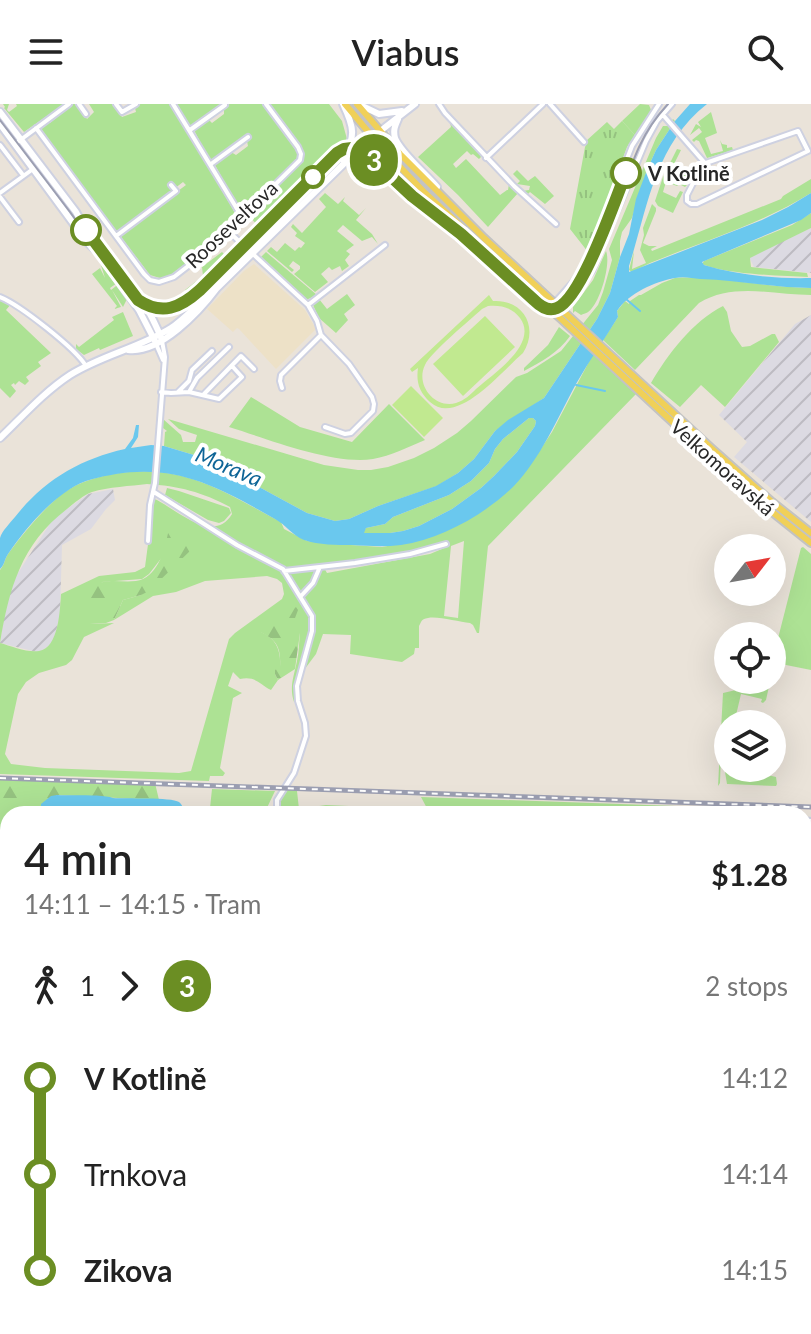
<!DOCTYPE html>
<html lang="en">
<head>
<meta charset="utf-8">
<style>
  :root { --surface:#fff; --page:#f6f6f6; --text:#222; --muted:#767676 }
  body { margin:0; font-family:Lato,sans-serif; background:var(--page); color:var(--text); height:100vh; display:flex; flex-direction:column; font-size:30px; white-space:nowrap }
  * { box-sizing:border-box; margin:0 }
  p { font-size:26px; color:var(--muted) }
  .icon { flex:none; width:44px; height:44px; fill:none; stroke:currentColor; stroke-width:2; stroke-linecap:round; stroke-linejoin:round }
  .map { position:relative; flex:1; overflow:hidden }
  .drawer { position:absolute; left:0px; top:702px; width:812px; height:528px; display:flex; flex-direction:column; background:var(--surface); border-radius:24px 24px 0 0; box-shadow:0 8px 32px #0002 }
  .drawer>* { flex:none }
  .badge { padding:0 16px; border-radius:26px; font-size:28px; line-height:52px }
  .needle { width:52px; rotate:59deg }
  .tools { position:absolute; left:714px; top:430px; display:grid; gap:16px }
  .tools a { display:grid; place-items:center; width:72px; height:72px; border-radius:50%; background:var(--surface); box-shadow:0 8px 32px #0002; font-size:40px }
  .map>.badge { position:absolute; translate:-50% -50%; box-shadow:0 0 0 4px #fff }
  .legs { display:flex; align-items:center; gap:12px; height:88px; padding:0 24px; font-size:26px }
  .legs p { margin-inline-start:auto }
  .headline { display:flex; align-items:center; justify-content:space-between; height:136px; padding:0 24px }
  h1 { font-size:44px; font-weight:600; line-height:60px }
  ul { padding:0 24px; list-style:none }
  li { display:flex; align-items:center; gap:28px; height:96px; font-size:30px }
  li i { display:grid; place-items:center; width:12px; height:100%; margin:0 10px; background:currentColor }
  li i::after { content:''; width:20px; height:20px; margin:-10px; border:6px solid; border-radius:50%; background:var(--surface) }
  li p { margin-inline-start:auto }
  li:first-child i { background:linear-gradient(#0000 50%,currentColor 0) }
  li:last-child i { background:linear-gradient(currentColor 50%,#0000 0) }
  header { display:flex; justify-content:space-between; align-items:center; height:104px; padding:0 24px; background:var(--surface); font-size:36px; font-weight:600 }
  .map>svg:first-child { display:block }
</style>
</head>
<body>
<header><svg class="icon" aria-label="menu" viewBox="0 0 24 24"><path d="M4 6h16M4 12h16M4 18h16"/></svg>Viabus<svg class="icon" aria-label="search" viewBox="0 0 24 24"><circle cx="10" cy="10" r="6"/><path d="M15 15l6 6"/></svg></header>
<div class="map">
<svg width="811" height="1230" viewBox="0 0 811 1230">
  <defs>
    <pattern id="industrial-furrows" width="10" height="10" patternUnits="userSpaceOnUse" patternTransform="scale(2)"><rect width="10" height="10" fill="#dcdae2"/><path d="M-1 1l2-2M0 10L10 0M9 11l2-2" fill="none" stroke="#bdbbc2"/></pattern>
    <pattern id="forest-firs" width="22" height="20" patternUnits="userSpaceOnUse" patternTransform="scale(2)"><rect width="22" height="20" fill="#ade294"/><path d="M5 1l3.5 6h-7zM16 11l3.5 6h-7z" fill="#95c280"/></pattern>
    <pattern id="park-tufts" width="24" height="20" patternUnits="userSpaceOnUse" patternTransform="scale(2)"><rect width="24" height="20" fill="#ade294"/><path d="M3 7l-1-3M5 7V3M7 7l1-3M15 17l-1-3M17 17v-4M19 17l1-3" fill="none" stroke="#95c280"/></pattern>
  </defs>
  <rect width="100%" height="100%" fill="#eae3d9"/>
  <path fill="url(#industrial-furrows)" d="M811,124V169L754,163L749,153Z
    M811,211V418L734,353L747,338L719,311L795,220Z
    M113,385L115,396L106,405L91,425L62,441L60,510L55,532L50,541L41,547L37,548L0,539L6,501L14,475L53,415L88,390Z
    M811,1183V1230H759L754,1222H804V1188Z
    M322,1222H513L516,1230H311Z"/>
  <path fill="#ede1c7" d="M254,160L305,206L316,225L276,265L239,225L237,224L233,228L207,205L244,167Z"/>
  <path fill="#ade294" fill-rule="evenodd" d="M3,0H9L7,6L9,8L17,2L16,0H64L24,28L4,4L5,3Z
    M73,0H77L87,15L94,8L89,0H113L122,13L136,8L135,4L140,0H169L192,35L235,109L234,117L205,144L170,172L163,175L150,171L121,133L131,122L186,81L183,78L121,126H115L41,25L47,19H50Z
    M176,0H224L193,22L190,21Z
    M226,0H263L299,51L297,55L244,106L239,105L215,61L231,48L236,51L248,42L247,37L250,33L212,57L209,55L195,28V25L208,15L212,19L224,10V6L227,2Z
    M270,0H329L342,17L347,35H350L348,42L333,48L260,124L248,111L301,58L304,51L299,40Z
    M640,0L649,1L651,6L649,9L651,10L631,40L635,31L622,17Z
    M711,8L717,29L705,34L711,50L723,47L720,36L722,40L727,41V44L732,43L733,46L707,54L699,37L696,36L694,38L692,36L702,28L699,24L690,31L696,20L701,23L698,18Z
    M673,15L675,17L656,46L647,66L632,114L622,128L620,137V153L610,189L597,215L544,294L495,327L474,355L458,369L437,382L378,402L349,415L335,417L307,409L246,376L194,351L164,342L165,328L167,327L163,324V315L181,331L183,338H195L197,331L179,325L168,315L324,361L358,366H371L388,363L414,354L434,344L457,329L471,317L516,273L527,269L561,247L598,201L603,188L612,156L609,145L656,34L663,22H668Z
    M450,18L480,50L481,53L479,55L473,50L471,51L467,47L453,60L456,64L466,55L500,91L507,86H508L509,80L518,89L488,123L458,91L418,53L451,23Z
    M677,45L681,46L675,58V62L689,68L692,61L695,62L689,76L684,73L682,76L679,74L678,76L687,81L685,83L679,80L677,82L666,78L663,88L676,94L680,87L683,88L673,109L658,102L655,97L663,73Z
    M367,55L395,81L358,70L354,74L348,69V67L359,56Z
    M517,66L528,77L535,72L554,92L545,100L530,88L527,91L522,87L529,86L530,82L517,80L520,77L513,70Z
    M811,75V89C761,120 704,137 650,159L632,168L629,166L634,147L632,165L646,159L640,146L644,131L643,124L652,100L656,104V107L643,139L649,142H657L651,145L652,147L781,95L783,92Z
    M325,89L338,100L345,93L343,97L359,111L366,104L356,116L372,130L378,140L372,133L362,137L343,121L337,127L354,141L346,147L350,150L345,156L349,162L342,167L340,162L332,166L329,163L321,170L328,178L315,188L294,170L300,165V162L293,157L289,162L294,166L292,168L267,147L271,143L277,148L285,139L295,147L299,143L301,144L305,139L295,132L297,129L291,123L293,120L302,129L326,103L319,95Z
    M811,109V124L750,154L751,163L807,169L808,173C782,172 724,170 702,160L704,157L792,121Z
    M606,147C611,159 601,194 592,204C588,209 586,209 581,211L575,207L573,209V203L593,176Z
    M222,148L228,154L235,149L198,186L189,191L185,186L203,172L202,163Z
    M266,148L317,191L306,196L260,154Z
    M99,155L117,179L110,184L111,186L120,179L127,195L123,203L112,186L121,203L114,205L117,202L92,170L100,164L105,174Z
    M675,174C720,171 765,184 811,184V191C774,191 733,178 699,199L635,266L603,236L618,213L617,207L625,197L629,200L630,197L639,191H641L662,179Z
    M347,190L355,201L344,210L348,216L336,229L319,214L313,201L319,195L327,205Z
    M0,197L11,200L6,206L51,249L38,258L41,262L26,273L29,277L25,281L19,277L15,281L14,279L11,281L16,287L10,294L0,284Z
    M723,202L727,208L731,227L742,243L750,242L772,230H775L779,238L725,303L701,281L680,303L651,279C668,250 693,217 723,202Z
    M123,208L133,232L100,246L99,244L84,251L76,245V240L79,243L114,216L112,213Z
    M559,223L570,232C559,248 541,258 524,267V264L548,241Z
    M593,250L636,290L488,442L479,529H477L473,521L470,519C459,518 438,512 428,514C421,515 422,517 419,522V544H415L414,550L402,558L350,550L351,531L323,530L316,550L298,574V597L294,598C289,583 294,572 297,557C299,548 299,538 300,529L261,528C277,535 281,547 280,564L275,570L278,576L271,586C259,580 256,572 240,575L233,568L228,582L242,589L233,594L220,664L225,669L223,672H210L209,677L0,670V466C5,460 4,456 8,450C22,431 38,411 57,394C73,380 92,374 113,370C182,358 222,387 281,418L284,425L307,437L335,440L382,443L416,437L513,382L534,355L552,328ZM147,380C179,382 202,388 230,403L232,410C214,440 179,408 157,396L154,395L145,463L135,468L99,472L61,490C60,505 59,544 39,547C28,549 11,542 0,539C9,485 21,440 67,405C74,399 84,391 92,388C108,383 131,382 147,380ZM449,437V442L430,450L327,469L323,462L403,449ZM464,437L458,514L444,512L451,442ZM163,452L141,491L123,496L114,516L153,492L176,488L205,477L267,472L277,475L282,479L284,490L282,495L235,529L229,535L191,667L179,669L45,664L11,660L5,650L18,590L26,578L39,569L66,561L72,556L84,533L114,519L90,520L102,478L142,475L149,470Z
    M251,293L300,323L352,338L389,300L425,336C408,343 391,352 373,355C333,361 268,335 229,323Z
    M529,314H533L536,317L535,322L517,348L494,372L481,384L452,405L419,422L403,427L390,429H363L366,424L385,420L393,413L449,391L471,377L489,359L495,345L503,335Z
    M167,384L179,387L229,404L231,409L224,417L219,419L208,416L165,391Z
    M803,443L811,450V566L776,559L773,554L801,444Z
    M770,578L766,596L763,599L761,598L762,595L741,590L734,620H728L726,650H721L720,679L718,682L723,589Z
    M728,664H738L776,673L777,680L776,682L727,680L725,668Z
    M212,685L275,687L264,710H207L210,704Z
    M287,686L297,687L299,705L326,701L394,704V710H284C278,701 277,692 287,686Z
    M421,693L732,704V710H430Z
    M240,1222H321L310,1230H243Z"/>
  <path fill="url(#forest-firs)" d="M169,425L189,432L194,443L149,487L141,491L123,496L114,516L106,519L90,520C85,512 88,505 89,495C93,466 125,483 143,475C161,466 165,442 169,425Z
    M296,503L298,506L295,514L300,529L295,565L278,576L275,570V566L280,563C281,545 278,536 260,528Z
    M0,674L155,679L159,696C124,694 91,693 57,691L40,707L41,710H8V750L0,749Z"/>
  <path fill="url(#park-tufts)" d="M622,17L635,31L627,43L588,148L570,125L585,43L587,39L586,37L607,18L614,25Z"/>
  <path fill="#c1e990" fill-rule="evenodd" d="M489,191L493,197C524,195 539,224 523,249C502,267 457,323 430,298C419,288 416,278 418,264L412,268L410,265ZM488,202C500,201 512,203 520,214C539,240 493,270 476,285C470,291 465,296 456,299C435,305 415,281 425,261C431,248 469,217 482,205Z
    M485,212L515,243L463,292L433,260Z
    M411,282L443,314L424,333L392,301Z"/>
  <path fill="#6ac8ee" fill-rule="evenodd" d="M690,0H707C654,42 648,103 629,162V168L762,116L788,103L811,89V109L801,116L702,158L704,161C737,171 776,175 811,174V184C774,184 737,176 700,175C692,174 683,172 675,174C654,178 629,189 617,207L618,213C604,236 589,257 576,280C557,315 541,354 513,383C484,411 441,435 401,441C385,443 369,442 352,441C337,441 319,441 304,436C292,431 286,421 275,415C222,385 179,360 116,370C100,373 83,376 70,385C45,401 24,427 8,450C4,456 5,460 0,465C0,456 0,443 0,434C2,427 10,419 15,413C44,376 80,355 125,345L133,334L136,321H139L138,333L131,344L151,341L164,342L194,351L246,376L307,409L335,417L349,415L378,402L436,382L458,369L474,355L495,327L508,316L544,294L597,215L610,189L620,153L629,130L636,95L647,66L656,46L675,17ZM529,314H533L536,317L535,322L517,348L494,372L481,384L452,405L419,422L403,427L390,429H364L366,424L385,420L393,413L449,391L471,377L489,359L495,345L503,335Z
    M57,691C71,692 102,690 113,694C125,695 171,693 179,698C183,701 183,705 184,710H41V700L51,692Z"/>
  <g fill="none" stroke-linecap="round" stroke-linejoin="round">
    <path stroke="#6ac8ee" stroke-width="2" d="M626,195L640,207
      M576,281L605,287
      M0,913L8,912
      M804,1167L811,1162
      M702,1230L714,1223"/>
    <defs>
      <path id="street" d="M79,0L86,10
        M116,0L122,8L136,0
        M173,0L242,113
        M439,0L445,9L514,82L556,120
        M550,0L584,38
        M663,11L704,58
        M36,24L144,170L150,176L159,178L174,173L210,145L300,56L301,50L298,43L266,0
        M190,26L225,1
        M798,27L808,47L697,100H691L687,97V91L703,60Z
        M15,40L69,0
        M0,41L23,71
        M486,54L543,0
        M211,60L248,33
        M0,89L33,65
        M0,93L19,118
        M228,127L308,201L317,217L321,231L349,260L372,293L374,300L373,307L351,329L345,330L325,323
        M116,132L176,87L171,81
        M0,193C20,201 75,244 86,262
        M308,201L385,141
        M550,204L574,177L587,157L632,42L659,0
        M562,209L592,167L646,37L657,17L672,0
        M156,240L163,256
        M282,284L280,277L281,271L321,231
        M161,288L171,289L189,288L219,295L242,273L232,262
        M178,288L189,277L192,266L212,247
        M189,288L197,274L229,243
        M204,290L241,252L254,265
        M154,388L237,441L283,465L312,512V527L297,582L298,597L305,619L306,632L294,669L277,696V702L281,710
        M148,437L150,401L155,379L165,253L162,237
        M284,467L355,459L410,450L446,440
        M301,492L313,479L319,465
        M804,716L811,717
        M805,802L811,828
        M745,1222L750,1230"/>
      <path id="secondary" d="M343,0C355,25 355,31 344,57
        M360,1L379,10L402,7
        M0,8L76,108C84,124 95,143 108,156C117,165 110,156 118,164C136,184 152,211 162,236
        M398,15C395,22 393,26 395,34C400,48 426,70 437,83
        M0,20L87,138L98,148
        M353,54C367,46 377,45 390,55
        M105,157L139,206L156,239
        M128,246C160,250 199,208 217,184L365,39L415,0
        M0,334C22,313 44,288 70,271C102,251 139,244 171,224C185,215 196,201 209,191
        M804,1173L811,1169
        M713,1230L726,1222"/>
      <path id="primary" d="M345,0L381,43L425,89L732,373L771,407L811,439
        M357,0L400,50L484,134L711,344L772,398L811,429"/>
    </defs>
    <use href="#street" stroke="#ced1e1" stroke-width="8"/>
    <use href="#secondary" stroke="#ced1e1" stroke-width="10"/>
    <use href="#primary" stroke="#c3c3c3" stroke-width="10"/>
    <use href="#street" stroke="#fff" stroke-width="4"/>
    <use href="#secondary" stroke="#fff" stroke-width="6"/>
    <use href="#primary" stroke="#f0d058" stroke-width="6"/>
    <path stroke="#9c9fb2" stroke-width="2" d="M0,16L70,108L129,190C147,210 169,212 191,197L335,54C347,45 356,45 368,54L413,96L454,127L538,204L551,208C589,201 623,75 640,41C647,26 657,12 668,0"/>
    <defs>
      <path id="rail" d="M0,674L811,703"/>
    </defs>
    <use href="#rail" stroke="#9c9fb2" stroke-width="5"/>
    <use href="#rail" stroke="#fff" stroke-width="2" stroke-dasharray="6" stroke-linecap="butt"/>
  </g>
  <g fill="none" stroke-linecap="round" stroke-linejoin="round">
    <defs>
      <path id="line-1" d="M86,126L138,196C162,212 180,204 200,186L337,49L344,45L352,44L366,49L412,92L461,130L534,196C540,202 548,208 557,204C582,194 615,96 626,69"/>
    </defs>
    <use href="#line-1" stroke="#fff" stroke-width="18"/>
    <use href="#line-1" stroke="#6b8e23" stroke-width="12"/>
  </g>
  <g fill="#fff" stroke="#6b8e23" stroke-width="4">
    <circle cx="626" cy="69" r="14"/>
    <circle cx="313" cy="73" r="10"/>
    <circle cx="86" cy="126" r="14"/>
  </g>
  <g text-anchor="middle" dominant-baseline="central" stroke-width="8" stroke-linejoin="round" paint-order="stroke">
    <g font-size="20" font-weight="bold" fill="#272727" stroke="#fff" text-anchor="start">
      <text x="648" y="69">V Kotlině</text>
    </g>
    <g font-size="20" fill="#272727" stroke="#fff">
      <text transform="translate(231 120) rotate(-43)">Rooseveltova</text>
      <text transform="translate(723 363) rotate(42)">Velkomoravská</text>
    </g>
    <g font-size="22" font-style="italic" fill="#0d6496" stroke="#fff">
      <text transform="translate(229 362) rotate(23)">Morava</text>
    </g>
  </g>
</svg>
<div class="tools">
<a><svg class="needle" viewBox="-14 -14 28 28"><path d="M0-13l5 13h-10z" fill="#e53935"/><path d="M0 13l5-13h-10z" fill="#767676"/></svg></a>
<a><svg class="icon" aria-label="locate" viewBox="0 0 24 24"><circle cx="12" cy="12" r="6"/><path d="M12 2v4M12 18v4M2 12h4M18 12h4"/></svg></a>
<a><svg class="icon" aria-label="layers" viewBox="0 0 24 24"><path d="M12 4l9 5-9 5-9-5zM3 14l9 5 9-5"/></svg></a>
</div>
<b class="badge" style="left:374px;top:56px;background:#6b8e23;color:#fff">3</b>
<section class="drawer">
<div class="headline"><div><h1>4 min</h1><p>14:11 – 14:15 · Tram</p></div><b>$1.28</b></div>
<div class="legs"><svg class="icon" aria-label="walk" viewBox="0 0 24 24"><circle cx="13" cy="4" r="2"/><path d="M13 8l-2 6 4 7M11 14l-3 7M7 12l3-4h3l4 4"/></svg>1<svg class="icon" aria-label="forward" viewBox="0 0 24 24"><path d="M9 5l7 7-7 7"/></svg><b class="badge" style="background:#6b8e23;color:#fff">3</b><p>2 stops</p></div>
<ul>
<li><i style="color:#6b8e23"></i><b>V Kotlině</b><p>14:12</p></li>
<li><i style="color:#6b8e23"></i><span>Trnkova</span><p>14:14</p></li>
<li><i style="color:#6b8e23"></i><b>Zikova</b><p>14:15</p></li>
</ul>
</section>
</div>
</body>
</html>
